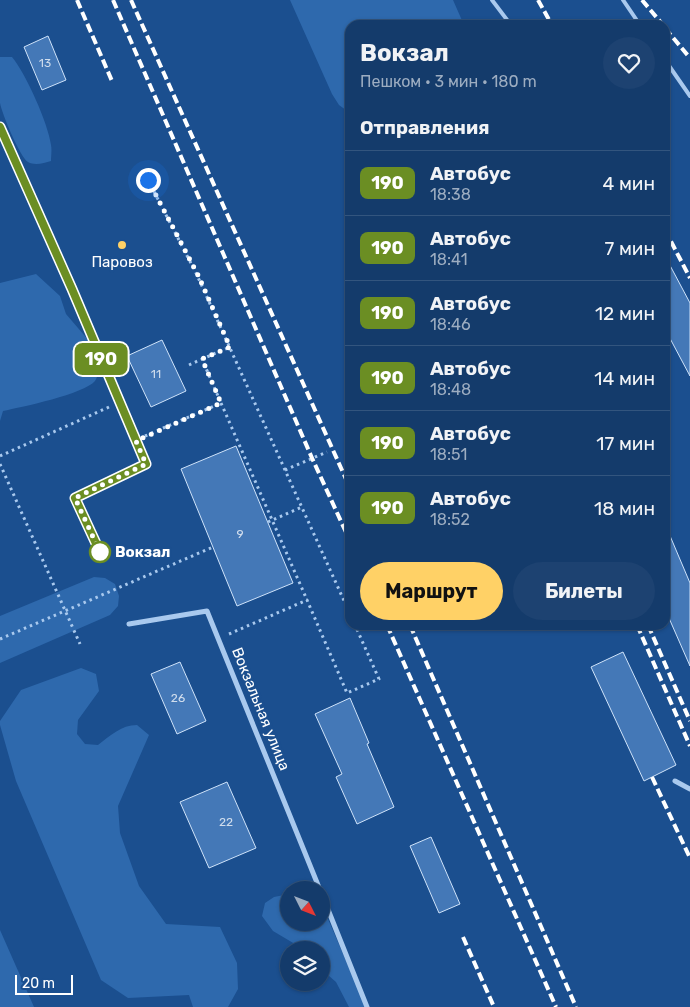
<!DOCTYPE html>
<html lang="ru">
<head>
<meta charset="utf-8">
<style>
  :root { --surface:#143b6b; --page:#1d4271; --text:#f1f3f6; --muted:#9dadc1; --line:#33557e; --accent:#ffd166 }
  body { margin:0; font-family:Rubik,sans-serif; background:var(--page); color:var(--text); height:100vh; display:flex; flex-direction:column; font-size:19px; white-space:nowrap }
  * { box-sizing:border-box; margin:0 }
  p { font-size:16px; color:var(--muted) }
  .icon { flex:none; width:28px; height:28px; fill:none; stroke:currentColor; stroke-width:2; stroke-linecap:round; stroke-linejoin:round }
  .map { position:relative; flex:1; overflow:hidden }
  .details { position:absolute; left:345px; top:20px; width:325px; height:610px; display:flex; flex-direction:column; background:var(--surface); border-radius:15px; box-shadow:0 1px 4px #0004,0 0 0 1px var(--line) }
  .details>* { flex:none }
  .badge { padding:0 10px; border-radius:8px; font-size:18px; line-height:32px }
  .needle { width:32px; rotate:132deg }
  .buttons { position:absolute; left:280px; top:881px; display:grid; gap:10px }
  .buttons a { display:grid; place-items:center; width:50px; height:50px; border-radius:50%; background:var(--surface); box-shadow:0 1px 4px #0004,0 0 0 1px var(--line); font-size:25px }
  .scale { position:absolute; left:15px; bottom:12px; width:58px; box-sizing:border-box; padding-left:5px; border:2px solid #fff; border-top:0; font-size:14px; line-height:18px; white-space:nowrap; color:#fff; -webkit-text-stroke:4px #1b4f8f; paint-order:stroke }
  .you { position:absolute; width:25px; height:25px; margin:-12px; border:4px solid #fff; border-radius:50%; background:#1a73e8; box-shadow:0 0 0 8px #1a73e833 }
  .map>.badge { position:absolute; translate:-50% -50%; box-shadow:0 0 0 2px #fff }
  h2 { padding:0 15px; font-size:19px; line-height:45px }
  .round { display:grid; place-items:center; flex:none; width:52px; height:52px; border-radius:26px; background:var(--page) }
  .summary { display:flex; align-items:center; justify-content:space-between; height:85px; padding:0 15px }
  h1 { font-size:24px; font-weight:700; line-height:38px }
  .primary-button { display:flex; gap:10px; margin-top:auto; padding:10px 15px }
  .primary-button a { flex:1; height:58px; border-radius:30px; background:var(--accent); color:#111; font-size:20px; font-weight:700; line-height:58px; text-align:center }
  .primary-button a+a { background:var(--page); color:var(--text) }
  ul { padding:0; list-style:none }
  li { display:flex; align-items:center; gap:15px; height:65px; padding:0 15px; border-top:1px solid var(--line) }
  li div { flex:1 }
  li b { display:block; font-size:19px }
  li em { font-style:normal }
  li .badge { min-width:55px; font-weight:700; text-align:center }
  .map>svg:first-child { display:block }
</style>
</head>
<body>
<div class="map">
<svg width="690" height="1007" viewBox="0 0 690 1007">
  <rect width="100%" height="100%" fill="#1b4f8f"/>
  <path fill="#2e69ad" d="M290,0H453L464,25H350V113L339,105L332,94Z
    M0,57H12C26,74 48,123 51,145C52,150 51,156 51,161C44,163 35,166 28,162C20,157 2,114 0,103C0,89 0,72 0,57Z
    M36,274L60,296L66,314L90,342L101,362C99,368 98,377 95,381C84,394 22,407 3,411L0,421V283Z
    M94,577L105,578L115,584L119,596L118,606L110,615L0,663V616Z
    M81,668L96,674L99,691L78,720L77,734L85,744L98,745C110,736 121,725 137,725L149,735L118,806L120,833L139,886L166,924L220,927L237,963L238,989L228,1007H193L189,995L128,998L101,980L16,781L0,725V721L21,690Z
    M289,894V922H321V912L328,919L366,1007H349L336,982L321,969V950H305L273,931L262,916L265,903L274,897Z
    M0,930L34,1007H0Z"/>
  <path fill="#4478b7" stroke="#cfe3fa" d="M48,36L66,80L42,90L24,47Z
    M665,256L690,303V376L665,329Z
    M162,340L186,391L151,407L127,356Z
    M236,446L293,583L237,606L181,469Z
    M665,524L690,583V666L665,609Z
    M623,652L676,765L644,781L591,667Z
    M180,662L206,721L177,734L151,674Z
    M350,698L369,743L367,744L394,807L357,824L336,777L342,774L315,714Z
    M227,782L256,848L209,868L180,802Z
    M431,837L460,904L439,913L410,846Z"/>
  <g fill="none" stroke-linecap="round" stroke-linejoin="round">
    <path stroke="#a9c9ee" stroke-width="3" stroke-dasharray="2.5 4" stroke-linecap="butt" d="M148,180L197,275L350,614
      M189,365L202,359
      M221,403L307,600
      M145,436L221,403L202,359L230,347
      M0,456L109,407
      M0,464L80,644
      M285,470L327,452
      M229,634L307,600L347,693L379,679L355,625
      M0,639L213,547"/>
    <path stroke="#a9c9ee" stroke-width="4" d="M492,0L511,25
      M623,0L640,25
      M665,60L690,96"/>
    <path stroke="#a9c9ee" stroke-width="5" d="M0,127L72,289L146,464L75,497L100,552
      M129,624L207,611L320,890
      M675,781L690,789
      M321,892L367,1007"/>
    <path stroke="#fff" stroke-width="4" stroke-dasharray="9 4" stroke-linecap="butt" d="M77,0L112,81
      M113,0L312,458L350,541
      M131,0L350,488
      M538,0L552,25
      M642,0L663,25
      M665,28L690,58
      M665,230L690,278
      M387,625L556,1007
      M410,625L576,1007
      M637,625L690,746
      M648,625L690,721
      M652,777L690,858
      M463,937L494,1007"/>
    <path stroke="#a9c9ee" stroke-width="3" stroke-dasharray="2.5 4" stroke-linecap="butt" d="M268,522L302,507"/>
  </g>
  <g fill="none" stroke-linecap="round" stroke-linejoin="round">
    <defs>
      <path id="line" d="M0,127L72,289L146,464L75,498L100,552"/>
    </defs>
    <use href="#line" stroke="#fff" stroke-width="11"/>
    <use href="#line" stroke="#6b8e23" stroke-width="8"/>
    <path stroke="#fff" stroke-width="5" stroke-dasharray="0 9" d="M100,552L75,498L146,464L136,441L221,403L202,359L230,347L198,275L148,180"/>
  </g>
  <circle fill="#ffd166" stroke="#1b4f8f" stroke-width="2" cx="122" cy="245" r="5"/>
  <circle fill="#fff" stroke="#6b8e23" stroke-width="2.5" cx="100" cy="552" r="10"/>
  <g text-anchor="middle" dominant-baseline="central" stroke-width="5" stroke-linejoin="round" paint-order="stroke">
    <g font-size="12" fill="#d0dded">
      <text x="45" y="63">13</text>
      <text x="156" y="374">11</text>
      <text x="240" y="534">9</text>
      <text x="178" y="698">26</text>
      <text x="226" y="822">22</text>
    </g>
    <g font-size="15" fill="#fff" stroke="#1b4f8f">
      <text x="122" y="262">Паровоз</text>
    </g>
    <g font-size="15" font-weight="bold" fill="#fff" stroke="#1b4f8f" text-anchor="start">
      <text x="115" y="552">Вокзал</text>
    </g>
    <g font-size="15" fill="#fff" stroke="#1b4f8f">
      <text transform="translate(261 709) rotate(68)">Вокзальная улица</text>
    </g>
  </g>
</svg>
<div class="buttons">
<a><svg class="needle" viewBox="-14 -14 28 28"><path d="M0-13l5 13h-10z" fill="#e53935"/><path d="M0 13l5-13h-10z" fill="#9dadc1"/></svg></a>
<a><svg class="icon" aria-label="layers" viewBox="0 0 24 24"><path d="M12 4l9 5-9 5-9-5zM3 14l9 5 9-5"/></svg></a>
</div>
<div class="scale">20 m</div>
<div class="you" style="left:148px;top:180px"></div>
<b class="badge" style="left:101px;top:359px;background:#6b8e23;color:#fff">190</b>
<section class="details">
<div class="summary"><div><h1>Вокзал</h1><p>Пешком · 3 мин · 180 m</p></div><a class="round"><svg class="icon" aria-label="heart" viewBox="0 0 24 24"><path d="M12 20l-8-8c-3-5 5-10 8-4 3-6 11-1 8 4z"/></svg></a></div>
<h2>Отправления</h2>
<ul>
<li><span class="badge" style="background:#6b8e23;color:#fff">190</span><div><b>Автобус</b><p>18:38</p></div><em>4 мин</em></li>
<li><span class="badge" style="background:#6b8e23;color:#fff">190</span><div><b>Автобус</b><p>18:41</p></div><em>7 мин</em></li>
<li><span class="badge" style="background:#6b8e23;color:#fff">190</span><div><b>Автобус</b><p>18:46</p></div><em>12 мин</em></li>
<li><span class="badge" style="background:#6b8e23;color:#fff">190</span><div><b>Автобус</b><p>18:48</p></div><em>14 мин</em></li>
<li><span class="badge" style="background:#6b8e23;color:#fff">190</span><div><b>Автобус</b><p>18:51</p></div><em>17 мин</em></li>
<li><span class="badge" style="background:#6b8e23;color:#fff">190</span><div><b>Автобус</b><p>18:52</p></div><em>18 мин</em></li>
</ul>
<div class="primary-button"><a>Маршрут</a><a>Билеты</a></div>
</section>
</div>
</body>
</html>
